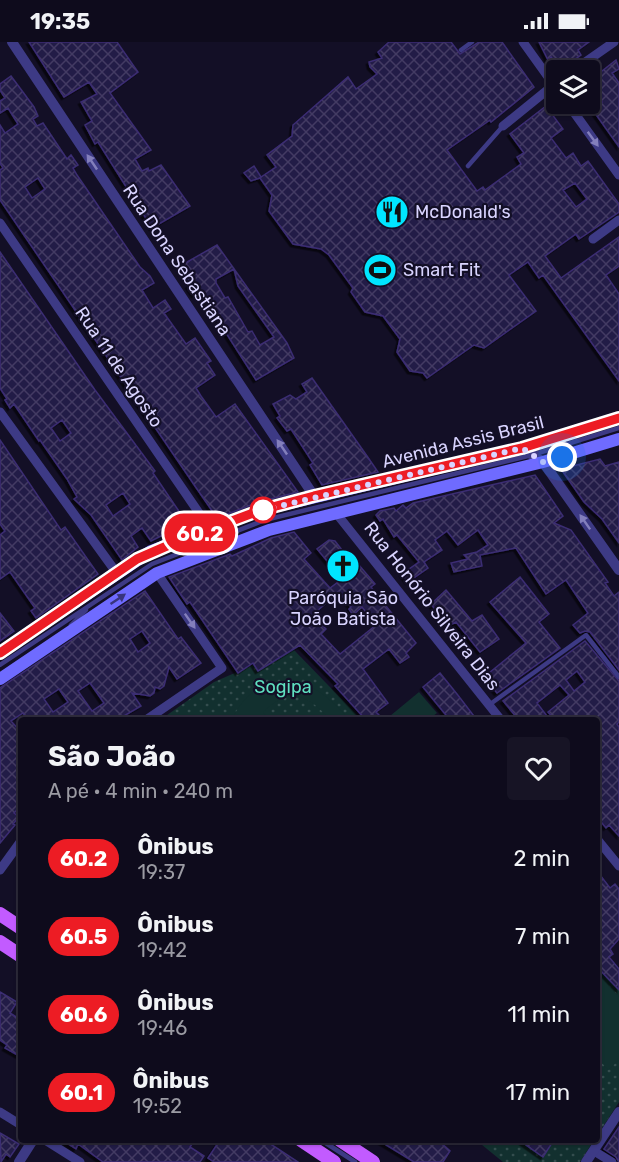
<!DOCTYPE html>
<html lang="pt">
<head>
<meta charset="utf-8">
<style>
  :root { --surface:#0e0b1c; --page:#171425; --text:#f1f3f6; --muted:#9b9ba3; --line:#2e2b3b }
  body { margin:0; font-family:Rubik,sans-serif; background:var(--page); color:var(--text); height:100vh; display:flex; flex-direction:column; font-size:22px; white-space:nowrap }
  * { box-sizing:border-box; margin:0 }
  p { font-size:20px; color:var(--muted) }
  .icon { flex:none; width:33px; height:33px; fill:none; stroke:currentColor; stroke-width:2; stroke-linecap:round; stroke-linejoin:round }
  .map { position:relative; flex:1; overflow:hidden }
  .sheet { position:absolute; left:18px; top:675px; width:582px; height:426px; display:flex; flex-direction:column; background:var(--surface); border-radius:6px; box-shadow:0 2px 4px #0004,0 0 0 2px var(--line) }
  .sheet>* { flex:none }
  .badge { padding:0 12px; border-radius:20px; font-size:21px; line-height:39px }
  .fabs { position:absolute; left:546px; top:18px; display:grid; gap:12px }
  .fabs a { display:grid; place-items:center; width:54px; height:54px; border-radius:6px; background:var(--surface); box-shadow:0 2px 4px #0004,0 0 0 2px var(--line); font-size:30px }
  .you { position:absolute; width:30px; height:30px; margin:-15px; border:4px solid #fff; border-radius:50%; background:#1a73e8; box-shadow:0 0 0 9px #1a73e833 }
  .map>.badge { position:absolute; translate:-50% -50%; box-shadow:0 0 0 3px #fff }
  .round { display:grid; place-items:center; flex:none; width:63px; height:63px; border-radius:6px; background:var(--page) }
  .summary { display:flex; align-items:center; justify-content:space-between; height:102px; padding:0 30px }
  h1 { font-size:28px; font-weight:700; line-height:45px }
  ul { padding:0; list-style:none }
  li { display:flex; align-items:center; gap:18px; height:78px; padding:0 30px }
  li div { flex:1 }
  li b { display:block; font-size:22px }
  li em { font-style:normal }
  li .badge { min-width:66px; font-weight:700; text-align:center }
  .status { display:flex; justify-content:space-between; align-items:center; height:42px; padding:0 30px; background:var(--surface); direction:ltr }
  .status svg { height:16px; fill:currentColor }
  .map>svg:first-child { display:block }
</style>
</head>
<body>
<div class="status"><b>19:35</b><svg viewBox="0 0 49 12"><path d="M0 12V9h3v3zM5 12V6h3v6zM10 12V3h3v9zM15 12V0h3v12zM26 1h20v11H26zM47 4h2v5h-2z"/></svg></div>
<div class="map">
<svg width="619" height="1120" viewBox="0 0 619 1120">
  <defs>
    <pattern id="grass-dots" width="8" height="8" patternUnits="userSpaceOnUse" patternTransform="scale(1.5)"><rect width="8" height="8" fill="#12302f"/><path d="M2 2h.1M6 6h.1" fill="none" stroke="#344d4e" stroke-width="1.8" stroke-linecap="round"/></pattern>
    <pattern id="building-cross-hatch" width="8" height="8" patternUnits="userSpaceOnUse" patternTransform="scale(1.5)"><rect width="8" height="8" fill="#241b47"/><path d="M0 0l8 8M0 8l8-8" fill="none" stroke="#433b63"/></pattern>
    <filter id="shadow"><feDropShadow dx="-2.5" dy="2.5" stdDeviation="0" flood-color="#0009"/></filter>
  </defs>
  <rect width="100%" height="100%" fill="#130f26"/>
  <path fill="url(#grass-dots)" d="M292,606L362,678H160L214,640Z
    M597,921L619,943V1060L597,1094Z
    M476,1098H594L580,1120H503Z"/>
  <path fill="#12302f" d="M286,639C316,641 331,658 350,678H331C306,652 291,644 263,670L270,678H263L259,674L254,678H232C242,654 261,641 286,639Z
    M419,650L437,671L428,678H393L390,674Z
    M600,933L619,955V1018L608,1028L597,1015V936Z"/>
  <path fill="url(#building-cross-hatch)" stroke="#3b2d73" stroke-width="1.5" fill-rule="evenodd" filter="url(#shadow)" d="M29,0H117L138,30L110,51L151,108L135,117L142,129L148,126L149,129L161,123L190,164L152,186L98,100L95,102L85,83L92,79L81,60L97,52L89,40L64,55Z
    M389,0H451L460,12L479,0H502L534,45L491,80L490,78L447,108L477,149L483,145L485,148L521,122L517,115L524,111L510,92L546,64L563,87L551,96L566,116L573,111L581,124L588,119L619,162V170L579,197L576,192L545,214L561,236L619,195V224L606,233L619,252V339L543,233L539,236L528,220L509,233L536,269L484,306L474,303L427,336L423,331L410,329L397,310L400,297L383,274L365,270L351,250L353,246L329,213L321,207L293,202L269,169L272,153L260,136L251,139L244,131L254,124L261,135L276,125L267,113L292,94L293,83L348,35L356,47L377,32L370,25L369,20L382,16L378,10ZM575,141L587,157L576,165L563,148Z
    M539,0H589L578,8L581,13L560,28L551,15L548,18Z
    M616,18L619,27L612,31L619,41V105L592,67L602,60L590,42V33L600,26L602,29Z
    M11,34L34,65L38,74L33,77L37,84L43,81L67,117L71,113L78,123L73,126L77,133L140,225L150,234L154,241L142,248L153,266L165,258L171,267L164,271L186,302L195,296L211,319L207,321L215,333L196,346L201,354L216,375L235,362L298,450L259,460L217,476L197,447L0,158V128L3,126L0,121V83L5,91L18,82L8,66L0,71V59L5,56L0,48V42ZM38,136L45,147L32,156L25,145Z
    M217,203L287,301L294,316L256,338L200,250L194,253L188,244L191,242L180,224ZM234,227L238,244L274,295L260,303L252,289L248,290L228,255L225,256L216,241V237Z
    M0,210L95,348L155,429L153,431L187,481L151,499L142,486L131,494L138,505L122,518L91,473L74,457L77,455L67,437L40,398L39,399L14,362L10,366L5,358L7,357L0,346ZM62,378L71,391L60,399L51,386ZM123,451L130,462L113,474L106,463Z
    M312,336L367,414L378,430L322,443L310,423L313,421L291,387L287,389L277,376L280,374L273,362L290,353L296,357L307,350L302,342Z
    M0,398L61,488L65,485L98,532L36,576L31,569L35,566L10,530L0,537V493L5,489L0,482Z
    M600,417L605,424L619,420V501L602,477L584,460L561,427Z
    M535,433L563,474L554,481L571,488L608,540L605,541L614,554L619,550V628L590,590L585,589L580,591L573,583L588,571L566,538L546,552L516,506L480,513L482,524L454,530L451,521L468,517L464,513L477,510L488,503L478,488L458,503L447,489L435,498L442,508L424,520L428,526L408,540L402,532L419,520L397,493L394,495L383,477L380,479L376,473L380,469L394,466L396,469L403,463L406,466L413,461Z
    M294,490L311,511L304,517L330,546L342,537L317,507L329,498L335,499L356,526L359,523L375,542L371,545L377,553L416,601L406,611L409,615L400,621L389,607L363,627L388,661L376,670L379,673L374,678H366L335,644L338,642L300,603L258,629L253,621L238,631L190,560L187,562L169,535L230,512L232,514L271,496ZM339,550L351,565L349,567L353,573L362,565L376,583L340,612L321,592L326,587L319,580L323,576L317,569Z
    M520,535L549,572L539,580L560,606L497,651L484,635L526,601L490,560Z
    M446,548L472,579L482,573L499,597L480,610L456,580L448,584L431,562Z
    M145,549L178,597L181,595L201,621L177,637L169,625L164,644L160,647L155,645L154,651L150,654L132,651L141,664L117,678H28L23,671L11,679L21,690V764L14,771L19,775L13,782L15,783L0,801V646ZM142,589L150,601L138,610L130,597ZM90,641L104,661L92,669L78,649ZM59,647L68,660L53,670L44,657Z
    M0,571L14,589L0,599Z
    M585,599L619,639V680L617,682L619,685V794L609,783L606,786L597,775V678H588L585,674L581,678H555L548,670L569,653L560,643L537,661L550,678H523L521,675L518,677L503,659ZM577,629L585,640L574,649L566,638Z
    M440,631L457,652L477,678H450L423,645Z
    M597,829L610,846L615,842L619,847V897L610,907L613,912L609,915L619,927V948L597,925Z
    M0,950L17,960L10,971L21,978V1015L5,1006L7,1003L0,998Z
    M619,1085V1120L616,1115L604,1107Z
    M0,1091L19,1102L10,1115L6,1112L1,1120Z
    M62,1098H195L190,1105L204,1114L200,1120H103L78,1102L76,1107Z
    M220,1098H275L272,1103L298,1120H214L208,1116Z
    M378,1098H438L450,1109L443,1120H414Z
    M519,1098H548L552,1101L543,1115Z"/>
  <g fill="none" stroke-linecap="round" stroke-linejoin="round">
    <path stroke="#3d3a85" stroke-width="4.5" d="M461,8L472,0
      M468,124L503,84
      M71,583L86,568
      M0,623L152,522L265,478L532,413L619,386
      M489,663L586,593L619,635
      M321,1098L355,1120"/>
    <path stroke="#3d3a85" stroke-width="9" d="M523,0L556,46
      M574,28L614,0
      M568,62L619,133
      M503,84L556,41
      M0,181L210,487
      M593,197L619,178
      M0,370L116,530
      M336,471L501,678
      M146,678L222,626L157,531
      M597,797L619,824
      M0,828L21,799
      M0,1070L21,1083
      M45,1098L80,1120
      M594,1109L612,1120"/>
    <path stroke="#3d3a85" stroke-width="10" d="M12,0L314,454
      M522,406L543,420L619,528
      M19,1120L33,1098
      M586,1120L619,1070"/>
    <path stroke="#6f6bff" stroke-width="12" d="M0,611L151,509L261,468L522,406L619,376
      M0,637L157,531L209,511L269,488L543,420L619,397"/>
    <path stroke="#c25bff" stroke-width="14" d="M0,872L21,886
      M0,900L21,914
      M301,1098L334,1120
      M340,1098L373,1120"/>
  </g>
  <defs><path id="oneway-solid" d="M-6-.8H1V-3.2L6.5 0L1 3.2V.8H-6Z" transform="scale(1.5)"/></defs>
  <g fill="#837fbc">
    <use href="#oneway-solid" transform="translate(593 97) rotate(54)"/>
    <use href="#oneway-solid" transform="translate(92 120) rotate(-124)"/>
    <use href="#oneway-solid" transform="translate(282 405) rotate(-124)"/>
    <use href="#oneway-solid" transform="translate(585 480) rotate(-125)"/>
    <use href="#oneway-solid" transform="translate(190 579) rotate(55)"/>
  </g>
  <use fill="#38347d" href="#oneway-solid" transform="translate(118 557) rotate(-34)"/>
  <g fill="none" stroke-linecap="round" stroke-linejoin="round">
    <defs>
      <path id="line" d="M0,611L137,517L176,500L261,468L314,454L522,406L619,376"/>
    </defs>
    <use href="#line" stroke="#fff" stroke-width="14"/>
    <use href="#line" stroke="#ed1c24" stroke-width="9"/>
    <path stroke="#d9d4ff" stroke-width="6" stroke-dasharray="0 10.8" d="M263,468L522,406L543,420L562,415"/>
  </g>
  <defs>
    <symbol id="restaurant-disc" viewBox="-11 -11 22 22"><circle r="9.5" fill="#00e5ff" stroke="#130f26"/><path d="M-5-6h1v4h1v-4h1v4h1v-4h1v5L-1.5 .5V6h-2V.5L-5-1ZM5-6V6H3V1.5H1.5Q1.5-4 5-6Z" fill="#111"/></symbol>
    <symbol id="stadium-disc" viewBox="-11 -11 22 22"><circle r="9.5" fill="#00e5ff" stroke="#130f26"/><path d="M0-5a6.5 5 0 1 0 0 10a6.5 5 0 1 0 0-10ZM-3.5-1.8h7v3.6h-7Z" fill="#111"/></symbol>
    <symbol id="church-disc" viewBox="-11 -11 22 22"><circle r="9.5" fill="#00e5ff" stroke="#130f26"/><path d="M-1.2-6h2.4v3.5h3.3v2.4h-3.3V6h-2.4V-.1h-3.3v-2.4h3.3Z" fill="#111"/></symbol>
  </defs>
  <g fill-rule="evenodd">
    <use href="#restaurant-disc" x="373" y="151" width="38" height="38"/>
    <use href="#stadium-disc" x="361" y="209" width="38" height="38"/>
    <use href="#church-disc" x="324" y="505" width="38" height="38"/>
  </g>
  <circle fill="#fff" stroke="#ed1c24" stroke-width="3" cx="263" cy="468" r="12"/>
  <g text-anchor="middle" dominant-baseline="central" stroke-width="4.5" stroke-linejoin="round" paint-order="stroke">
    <g font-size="18" fill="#d9d4ff" stroke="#130f26" text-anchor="start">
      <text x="415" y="170">McDonald's</text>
      <text x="403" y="228">Smart Fit</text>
      <text x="343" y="556" text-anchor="middle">Paróquia São<tspan x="343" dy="21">João Batista</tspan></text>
    </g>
    <g font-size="18" fill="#d9d4ff" stroke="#130f26">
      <text transform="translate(177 218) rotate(56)">Rua Dona Sebastiana</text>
      <text transform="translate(119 325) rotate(56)">Rua 11 de Agosto</text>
      <text transform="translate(463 400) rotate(-14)">Avenida Assis Brasil</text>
      <text transform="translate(432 564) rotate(52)">Rua Honório Silveira Dias</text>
    </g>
    <g font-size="18" fill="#5fe0c0" stroke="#130f26">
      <text x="283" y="645">Sogipa</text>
    </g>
  </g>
</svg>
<div class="fabs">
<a><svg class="icon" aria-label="layers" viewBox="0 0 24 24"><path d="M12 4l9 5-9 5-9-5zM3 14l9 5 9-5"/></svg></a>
</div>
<div class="you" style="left:562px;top:415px"></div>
<b class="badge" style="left:200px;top:491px;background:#ed1c24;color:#fff">60.2</b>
<section class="sheet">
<div class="summary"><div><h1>São João</h1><p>A pé · 4 min · 240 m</p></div><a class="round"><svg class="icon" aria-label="heart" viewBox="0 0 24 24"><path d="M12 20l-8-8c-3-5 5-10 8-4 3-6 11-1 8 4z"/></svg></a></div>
<ul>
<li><span class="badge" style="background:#ed1c24;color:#fff">60.2</span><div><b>Ônibus</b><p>19:37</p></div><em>2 min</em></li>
<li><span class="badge" style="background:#ed1c24;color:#fff">60.5</span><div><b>Ônibus</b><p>19:42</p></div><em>7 min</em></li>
<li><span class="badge" style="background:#ed1c24;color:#fff">60.6</span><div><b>Ônibus</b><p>19:46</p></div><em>11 min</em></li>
<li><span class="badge" style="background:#ed1c24;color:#fff">60.1</span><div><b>Ônibus</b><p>19:52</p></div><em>17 min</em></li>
</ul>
</section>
</div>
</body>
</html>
